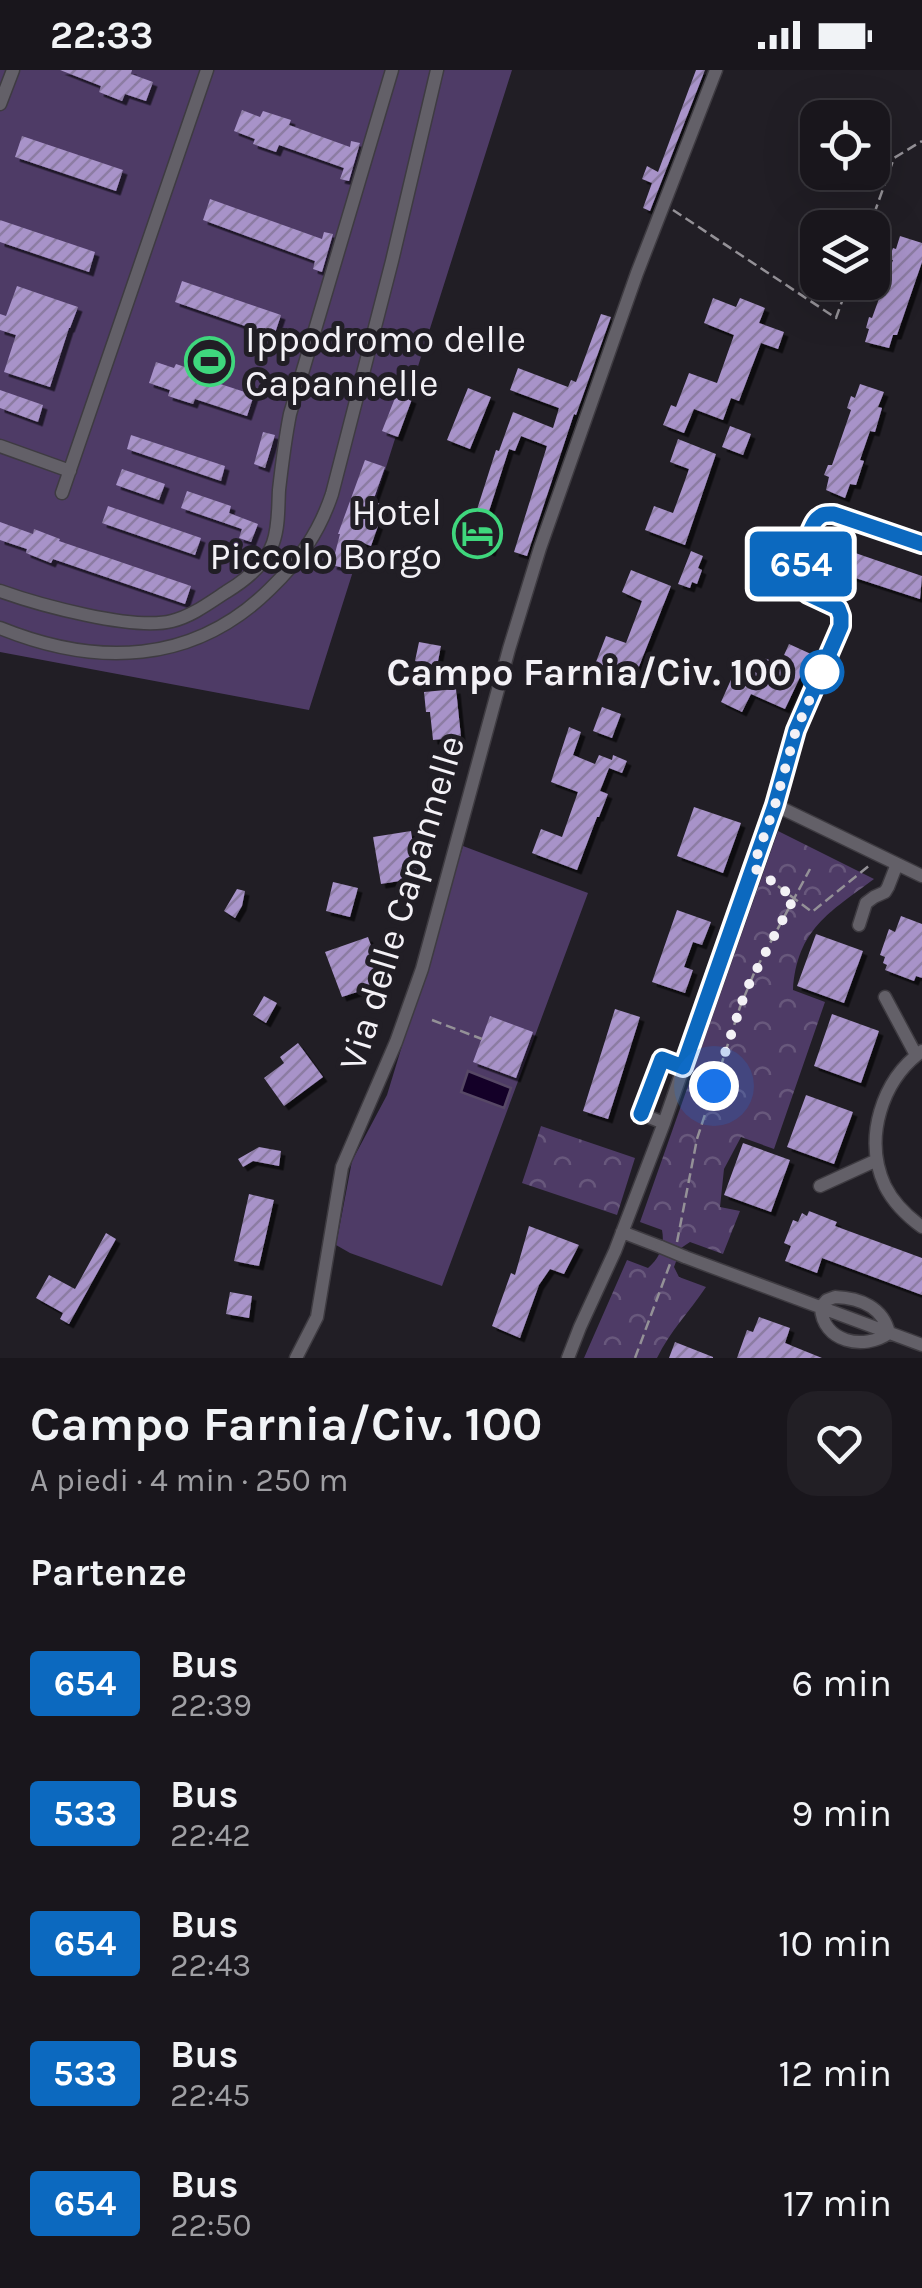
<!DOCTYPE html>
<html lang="it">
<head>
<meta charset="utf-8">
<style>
  :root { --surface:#19161c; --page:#221f25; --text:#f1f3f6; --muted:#9f9fa3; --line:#37353b }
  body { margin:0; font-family:Karla,sans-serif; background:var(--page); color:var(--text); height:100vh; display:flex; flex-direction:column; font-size:38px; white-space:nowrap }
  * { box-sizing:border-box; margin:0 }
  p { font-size:32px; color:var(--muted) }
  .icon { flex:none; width:55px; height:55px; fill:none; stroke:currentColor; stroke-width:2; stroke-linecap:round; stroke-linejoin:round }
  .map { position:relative; height:1288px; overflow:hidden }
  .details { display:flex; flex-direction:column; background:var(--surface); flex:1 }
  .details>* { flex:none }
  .badge { padding:0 20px; border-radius:8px; font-size:35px; line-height:65px }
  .tools { position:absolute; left:800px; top:30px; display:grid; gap:20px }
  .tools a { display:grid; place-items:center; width:90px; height:90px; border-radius:20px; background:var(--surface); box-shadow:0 10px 40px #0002,0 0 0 2px var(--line); font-size:50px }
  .you { position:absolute; width:50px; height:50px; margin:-25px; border:8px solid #fff; border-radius:50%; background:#1a73e8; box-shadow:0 0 0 15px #1a73e833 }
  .map>.badge { position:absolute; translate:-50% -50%; box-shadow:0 0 0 5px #fff }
  h2 { padding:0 30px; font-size:38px; line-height:90px }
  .round { display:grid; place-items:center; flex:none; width:105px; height:105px; border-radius:30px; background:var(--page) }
  .head { display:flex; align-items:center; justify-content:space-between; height:170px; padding:0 30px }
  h1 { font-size:48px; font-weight:700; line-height:75px }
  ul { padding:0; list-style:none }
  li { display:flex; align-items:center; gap:30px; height:130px; padding:0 30px }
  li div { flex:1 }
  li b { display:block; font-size:38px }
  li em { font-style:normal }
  li .badge { min-width:110px; font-weight:700; text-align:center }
  .status { display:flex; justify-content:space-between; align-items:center; height:70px; padding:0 50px; background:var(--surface); direction:ltr }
  .status svg { height:28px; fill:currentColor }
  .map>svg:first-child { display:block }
</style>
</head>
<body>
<div class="status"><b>22:33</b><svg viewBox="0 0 49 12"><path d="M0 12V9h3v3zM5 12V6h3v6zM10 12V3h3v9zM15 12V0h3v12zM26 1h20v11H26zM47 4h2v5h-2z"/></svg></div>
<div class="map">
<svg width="922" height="1288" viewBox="0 0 922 1288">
  <defs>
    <pattern id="park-crowns" width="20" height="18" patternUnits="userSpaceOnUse" patternTransform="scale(2.5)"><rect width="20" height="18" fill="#4e3b66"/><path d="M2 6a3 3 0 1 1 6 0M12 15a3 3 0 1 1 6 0" fill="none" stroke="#68587c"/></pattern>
    <pattern id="building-hatch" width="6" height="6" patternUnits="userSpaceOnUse" patternTransform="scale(2.5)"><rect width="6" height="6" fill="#a893c9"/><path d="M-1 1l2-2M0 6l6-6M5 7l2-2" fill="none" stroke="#8c7ca3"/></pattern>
    <filter id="shadow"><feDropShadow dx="4.5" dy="4.5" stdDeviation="0" flood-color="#0009"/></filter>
  </defs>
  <rect width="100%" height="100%" fill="#211e25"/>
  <path fill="url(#park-crowns)" d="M778,761L874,809C830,842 797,859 793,920L825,932L774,1079L741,1067L724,1099L720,1137L740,1141L723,1184L690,1172L681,1178L674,1197L679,1207L706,1217C690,1241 670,1261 657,1288H584L627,1190L648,1198C660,1188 665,1175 662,1160L640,1152Z
    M541,1056L635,1088L617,1145L522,1113Z"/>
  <path fill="#4e3b66" d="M0,0H512L309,640L0,582Z
    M463,776L588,823L442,1216L350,1183L336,1175L352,1091L387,1025Z"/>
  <path fill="#140028" stroke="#574866" stroke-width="2.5" d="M468,1001L511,1018L504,1038L461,1022Z"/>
  <path fill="url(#building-hatch)" filter="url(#shadow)" d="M60,0H132L131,4L153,12L146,31L125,24L122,31L99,22L101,16Z
    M696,0H705L650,141L643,138L652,113L642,109L647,96L658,102Z
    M242,40L260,47L263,41L291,50L289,55L350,77L351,71L360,73L349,111L340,109L344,98L279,75L276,82L253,74L255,69L234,61Z
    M22,66L123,100L116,121L15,87Z
    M210,129L322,169L324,162L333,164L322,202L313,199L315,191L203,150Z
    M0,150L95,182L89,202L0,172Z
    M900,166L922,173V192L897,265H893L889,278L865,272L869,259L866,258L869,247L872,248L893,190L889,189L893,178L896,179Z
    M182,211L281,245L274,266L175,232Z
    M17,216L78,237L70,258H69L50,317L4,302L16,265L0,260V244L6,246Z
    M713,228L736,237L740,228L765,238L759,253L784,262L778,279L761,273L739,331L731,328L723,350L694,339L684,363L663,355L671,335L676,337L689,303L717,313L734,265L704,253Z
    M601,244L611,247L576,345L574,344L527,486L514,482L547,376L521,366L515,381L509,379L483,460L497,464L491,482L466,474L496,380L499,381L513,342L553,358L559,338L510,320L518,298L568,317L571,310L576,312Z
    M156,292L174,298L176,294L203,303L202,308L254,325L247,346L195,329L193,334L168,326L170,320L149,313Z
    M860,314L884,322L878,337L882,338L875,362L870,361L860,390L864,391L856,415L850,414L845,428L826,420L829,407L824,405L828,395H832L851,340L847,338L851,326L855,328Z
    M468,318L491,327L470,379L447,370Z
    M0,320L43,335L38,352L0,338Z
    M397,323L412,329L398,367L382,361Z
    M730,356L751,364L743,385L722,377Z
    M263,362L275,365L265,398L254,394Z
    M131,365L225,396L221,411L127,379Z
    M678,369L716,384L685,475L645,460L654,436L673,443L683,416L689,399L670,392Z
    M365,390L385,397L373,431L385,436L371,476L355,470L348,499L332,495L340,464H338Z
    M122,399L165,414L159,430L116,415Z
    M187,421L231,436L229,443L258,454L251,472L239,468L242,459L181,438Z
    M108,436L201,468L195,485L102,453Z
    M0,452L33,464L34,459L60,469L59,471L191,516L185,534L53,489L51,493L26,483L27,479L0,470Z
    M838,477L922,506L920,529L831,500Z
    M691,481L703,486L698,498L702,500L697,514L692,512L690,518L678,514Z
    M631,500L671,516L636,604L612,594L604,614L586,607L590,596L594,597L606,566L626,573L642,531L622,522Z
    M419,572L441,576L437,596L415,591Z
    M789,574L811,584L785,639L751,624L742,642L721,632L738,594L757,603L764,588L780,594Z
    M456,619L461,667L433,670L430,642H426L424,622Z
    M602,637L621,644L612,668L593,661Z
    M569,657L581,662L573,685L595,694L599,685L612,690L613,685L627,691L622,703L609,698L600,721L608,724L599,747H597L577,800L532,783L541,759L562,767L578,722L551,712Z
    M694,737L741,753L723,803L677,786Z
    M411,761L418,808L381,814L373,767Z
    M333,812L358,818L350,847L326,841Z
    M237,819L245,821L242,836L235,848L224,841Z
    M677,840L711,852L702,875L693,872L684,897L693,900L685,923L652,912Z
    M901,846L922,854V908L916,906L914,911L885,900L887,895L883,893L885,887L880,885L889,859L895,862Z
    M816,864L863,881L844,933L797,916Z
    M368,867L384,913L342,927L325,882Z
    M264,926L277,933L266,953L253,945Z
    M615,939L640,947L608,1049L583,1041Z
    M832,944L879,961L861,1013L814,996Z
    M490,946L533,962L516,1008L473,992Z
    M298,973L323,1007L284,1036L264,1008L284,993L280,987Z
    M806,1025L853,1042L834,1094L787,1077Z
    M743,1073L790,1090L771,1142L724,1125Z
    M259,1077L281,1081L279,1096L253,1091L243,1097L238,1089Z
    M249,1124L274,1130L259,1196L234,1191Z
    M809,1141L837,1152L835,1156L922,1188V1225L822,1188L817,1203L785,1191L791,1176L784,1173L793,1150L798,1152L802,1143L807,1146Z
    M529,1156L579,1175L564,1204L550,1199L539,1215L520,1268L492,1256L511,1203L515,1205Z
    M106,1163L116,1169L69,1254L60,1249L63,1243L36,1228L49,1205L75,1219Z
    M230,1222L252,1226L249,1248L226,1244Z
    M759,1247L790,1258L785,1273L822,1288H737L747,1260L753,1262Z
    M675,1272L713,1287V1288H669Z"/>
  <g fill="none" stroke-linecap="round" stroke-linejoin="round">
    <defs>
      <path id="minor" d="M0,34L13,0
        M0,376L70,401
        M62,423L207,0
        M0,521C39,535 134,561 172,551C192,546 209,533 226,522C246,510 265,495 273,473C279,456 278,437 279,420C282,394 285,369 290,344L392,0
        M0,558C96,597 193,595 270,519C299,491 319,463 332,424L392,191L437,0
        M775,735L922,806
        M859,855L866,833L874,827L885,822L888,817L897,794
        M885,927L916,985
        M922,981C882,1010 863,1068 885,1116C893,1132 907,1146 922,1157
        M664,1053L641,1044L662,989L683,997
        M820,1116L877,1090
        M622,1162L661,1177
        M685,1187L922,1275
        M835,1227C860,1228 883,1237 889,1263C864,1281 822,1272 821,1237L827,1230Z
        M296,1288L317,1247L342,1097L396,972L422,899L509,579L540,478L637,203L716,0
        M568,1288L580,1257L615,1181L664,1053L775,735L796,661L841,556V546L837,537L808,524L799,516C798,502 808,458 817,449C823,443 826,444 834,444L922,474"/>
    </defs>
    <use href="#minor" stroke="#3e3b41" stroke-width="15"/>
    <path stroke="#949197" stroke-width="2.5" stroke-dasharray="10 5" stroke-linecap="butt" d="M673,140L836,248L849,212
      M869,158L894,88L922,71
      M766,807L812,842L870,795
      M432,950L482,969
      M677,1172L697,1069L740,937L755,901L810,799
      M635,1288L670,1194"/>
    <use href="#minor" stroke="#636068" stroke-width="12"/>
    <defs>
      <path id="minor-bridge" d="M661,1177L685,1187"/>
    </defs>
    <use href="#minor-bridge" stroke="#3e3b41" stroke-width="15" stroke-linecap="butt"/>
    <use href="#minor-bridge" stroke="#636068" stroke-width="12"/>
  </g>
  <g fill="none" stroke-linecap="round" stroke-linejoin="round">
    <defs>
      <path id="line" d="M641,1044L662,989L683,997L775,735L796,660L841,556V546L838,538L808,524L799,516C798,502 808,458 817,449C823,443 827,444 834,444L922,474"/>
    </defs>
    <use href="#line" stroke="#fff" stroke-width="22"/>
    <use href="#line" stroke="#0c69bf" stroke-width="15"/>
    <path stroke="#f3f1f6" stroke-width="10" stroke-dasharray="0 18" d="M714,1016L746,920L794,828L753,797L775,735L796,660L822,602"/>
  </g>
  <defs>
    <symbol id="stadium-ring" viewBox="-11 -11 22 22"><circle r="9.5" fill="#211e25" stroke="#3fd77d" stroke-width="1.5"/><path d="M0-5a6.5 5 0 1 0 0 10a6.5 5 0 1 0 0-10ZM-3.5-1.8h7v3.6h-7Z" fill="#3fd77d"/></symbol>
    <symbol id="hotel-ring" viewBox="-11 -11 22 22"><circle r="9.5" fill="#211e25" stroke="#3fd77d" stroke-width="1.5"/><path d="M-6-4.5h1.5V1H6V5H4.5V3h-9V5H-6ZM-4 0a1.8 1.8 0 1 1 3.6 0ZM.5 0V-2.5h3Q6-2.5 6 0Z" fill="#3fd77d"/></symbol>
  </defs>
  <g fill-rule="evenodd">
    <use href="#stadium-ring" x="182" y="264" width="55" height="55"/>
    <use href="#hotel-ring" x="450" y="436" width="55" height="55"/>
  </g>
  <circle fill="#fff" stroke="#0c69bf" stroke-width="5" cx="822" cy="602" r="20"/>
  <g text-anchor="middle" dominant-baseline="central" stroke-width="10" stroke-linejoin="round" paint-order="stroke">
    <g font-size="38" fill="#f3f1f6" stroke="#211e25" text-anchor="start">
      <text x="245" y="269">Ippodromo delle<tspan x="245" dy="44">Capannelle</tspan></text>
      <text x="442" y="442" text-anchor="end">Hotel<tspan x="442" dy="44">Piccolo Borgo</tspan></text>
    </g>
    <g font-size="38" font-weight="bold" fill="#f3f1f6" stroke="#211e25" text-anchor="end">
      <text x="792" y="602">Campo Farnia/Civ. 100</text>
    </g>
    <g font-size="38" fill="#f3f1f6" stroke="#211e25">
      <text transform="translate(402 833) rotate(-73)">Via delle Capannelle</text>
    </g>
  </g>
</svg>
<div class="tools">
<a><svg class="icon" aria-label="locate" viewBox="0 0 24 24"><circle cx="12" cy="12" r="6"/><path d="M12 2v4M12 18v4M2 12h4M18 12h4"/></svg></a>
<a><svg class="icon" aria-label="layers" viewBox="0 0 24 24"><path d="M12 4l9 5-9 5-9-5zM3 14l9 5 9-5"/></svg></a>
</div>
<div class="you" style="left:714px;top:1016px"></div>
<b class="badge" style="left:801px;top:494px;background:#0c69bf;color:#fff">654</b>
</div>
<section class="details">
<div class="head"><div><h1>Campo Farnia/Civ. 100</h1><p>A piedi · 4 min · 250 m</p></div><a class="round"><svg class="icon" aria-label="heart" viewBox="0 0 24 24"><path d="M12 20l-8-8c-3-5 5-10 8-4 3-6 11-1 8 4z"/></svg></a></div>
<h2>Partenze</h2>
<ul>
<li><span class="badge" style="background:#0c69bf;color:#fff">654</span><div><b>Bus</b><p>22:39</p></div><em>6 min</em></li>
<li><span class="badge" style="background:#0c69bf;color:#fff">533</span><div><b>Bus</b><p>22:42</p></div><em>9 min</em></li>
<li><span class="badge" style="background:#0c69bf;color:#fff">654</span><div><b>Bus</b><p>22:43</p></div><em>10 min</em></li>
<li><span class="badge" style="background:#0c69bf;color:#fff">533</span><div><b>Bus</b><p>22:45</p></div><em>12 min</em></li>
<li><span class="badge" style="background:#0c69bf;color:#fff">654</span><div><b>Bus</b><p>22:50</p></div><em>17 min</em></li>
</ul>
</section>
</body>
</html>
